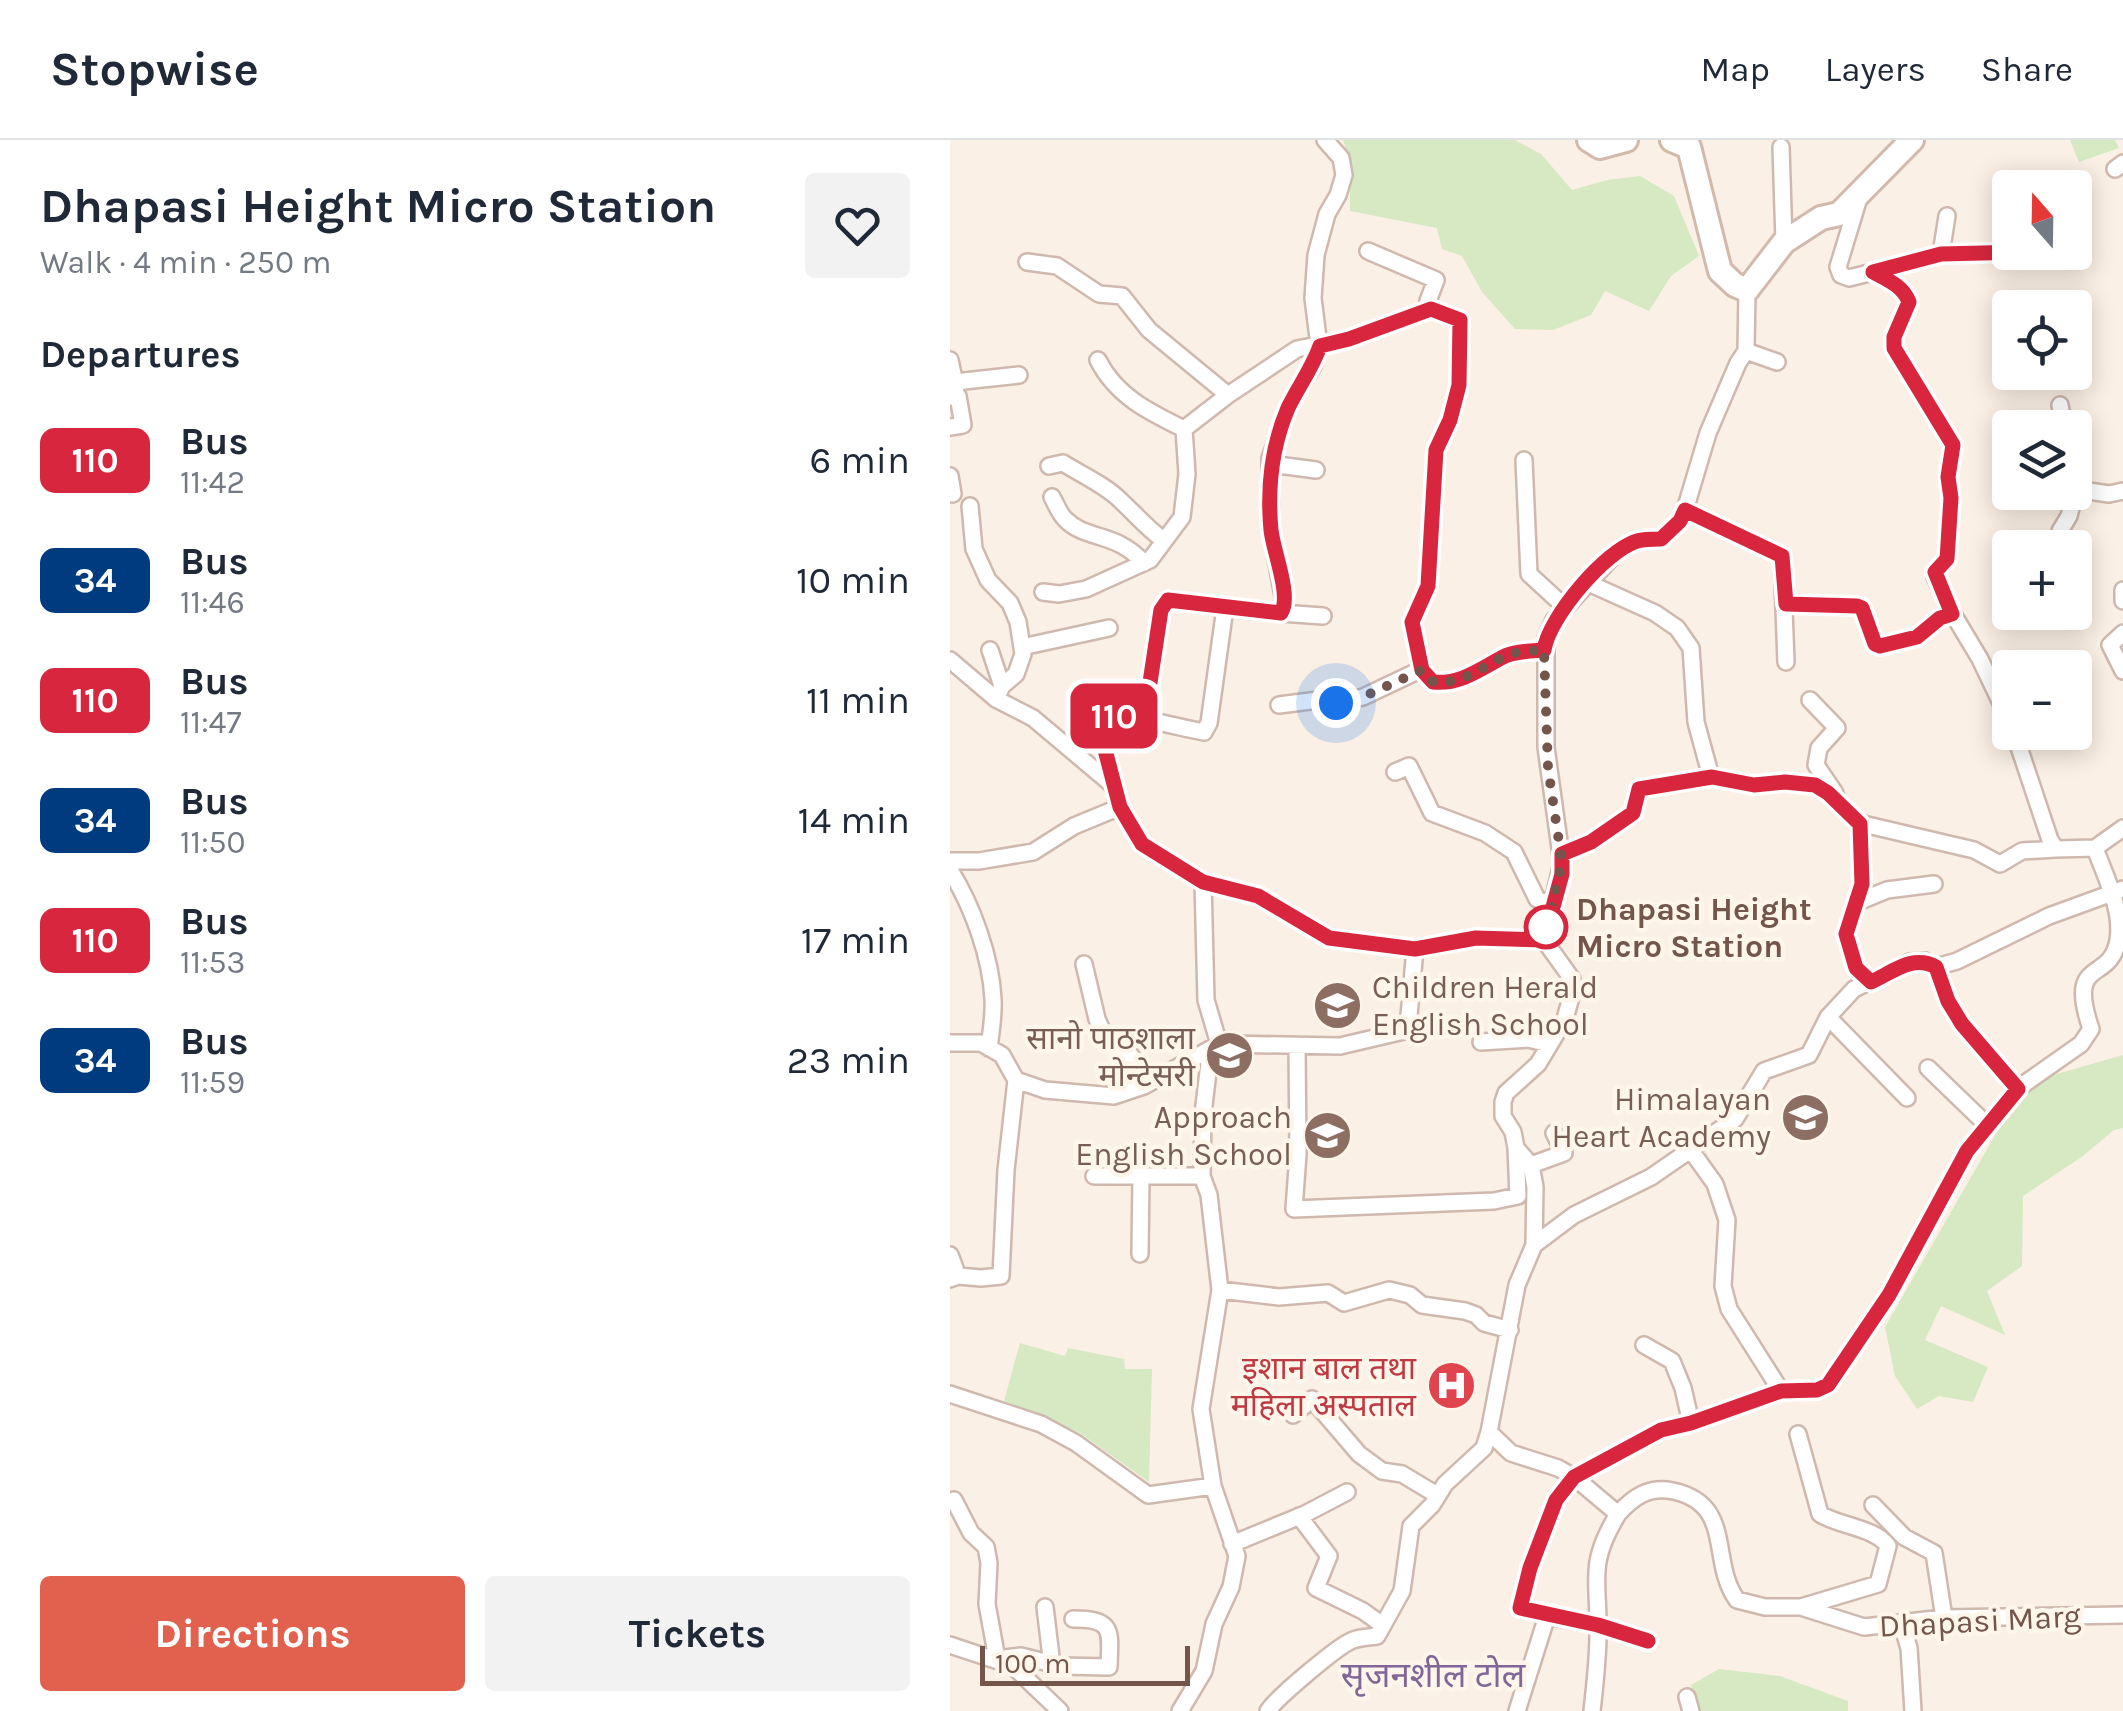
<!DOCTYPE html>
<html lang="en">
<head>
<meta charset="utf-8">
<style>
  :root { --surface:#fff; --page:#f2f2f3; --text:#1f2937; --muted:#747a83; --line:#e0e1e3; --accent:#e1604e }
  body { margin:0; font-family:Karla,"Noto Sans Devanagari",sans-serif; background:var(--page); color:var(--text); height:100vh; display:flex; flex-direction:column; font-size:38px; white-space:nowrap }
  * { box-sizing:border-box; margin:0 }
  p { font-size:32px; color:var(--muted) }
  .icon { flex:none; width:55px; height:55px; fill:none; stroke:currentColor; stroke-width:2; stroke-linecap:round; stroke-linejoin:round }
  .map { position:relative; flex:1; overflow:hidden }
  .drawer { display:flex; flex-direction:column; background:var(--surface); width:950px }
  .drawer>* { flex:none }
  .badge { padding:0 20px; border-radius:15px; font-size:35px; line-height:65px }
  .needle { width:65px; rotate:340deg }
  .fabs { position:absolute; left:1042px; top:30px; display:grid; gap:20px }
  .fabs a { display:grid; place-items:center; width:100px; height:100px; border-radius:10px; background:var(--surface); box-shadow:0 5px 25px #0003; font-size:50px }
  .scale { position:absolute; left:30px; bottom:25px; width:210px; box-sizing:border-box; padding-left:10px; border:5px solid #73554b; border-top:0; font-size:28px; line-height:35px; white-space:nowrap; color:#73554b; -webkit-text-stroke:8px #fef5eb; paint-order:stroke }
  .you { position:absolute; width:50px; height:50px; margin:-25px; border:8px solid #fff; border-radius:50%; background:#1a73e8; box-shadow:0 0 0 15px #1a73e833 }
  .map>.badge { position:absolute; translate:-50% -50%; box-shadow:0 0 0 5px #fff }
  h2 { padding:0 40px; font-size:38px; line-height:90px }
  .round { display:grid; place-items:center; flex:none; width:105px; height:105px; border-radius:10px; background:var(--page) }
  .overview { display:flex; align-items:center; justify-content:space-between; height:170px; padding:0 40px }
  h1 { font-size:48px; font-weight:700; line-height:75px }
  .button { display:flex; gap:20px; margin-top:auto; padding:20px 40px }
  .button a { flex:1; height:115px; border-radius:10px; background:var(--accent); color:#fff; font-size:40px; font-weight:700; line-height:115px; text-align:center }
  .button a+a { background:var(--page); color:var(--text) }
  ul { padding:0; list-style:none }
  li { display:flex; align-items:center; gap:30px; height:120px; padding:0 40px }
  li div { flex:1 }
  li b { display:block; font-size:38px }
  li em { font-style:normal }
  li .badge { min-width:110px; font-weight:700; text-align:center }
  header { display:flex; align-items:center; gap:60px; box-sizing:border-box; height:140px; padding:0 50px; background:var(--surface); border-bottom:2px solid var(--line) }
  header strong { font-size:48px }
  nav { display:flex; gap:55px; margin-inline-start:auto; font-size:35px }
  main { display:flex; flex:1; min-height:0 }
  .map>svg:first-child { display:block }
</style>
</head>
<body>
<header>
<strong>Stopwise</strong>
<nav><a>Map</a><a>Layers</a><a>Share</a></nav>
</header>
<main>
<section class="drawer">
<div class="overview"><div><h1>Dhapasi Height Micro Station</h1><p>Walk · 4 min · 250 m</p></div><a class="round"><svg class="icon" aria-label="heart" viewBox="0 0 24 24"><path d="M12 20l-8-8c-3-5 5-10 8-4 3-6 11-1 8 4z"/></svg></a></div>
<h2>Departures</h2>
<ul>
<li><span class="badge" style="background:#d7263d;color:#fff">110</span><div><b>Bus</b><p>11:42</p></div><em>6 min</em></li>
<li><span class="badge" style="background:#003b80;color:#fff">34</span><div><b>Bus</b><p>11:46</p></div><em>10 min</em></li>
<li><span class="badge" style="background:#d7263d;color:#fff">110</span><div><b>Bus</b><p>11:47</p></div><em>11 min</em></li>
<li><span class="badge" style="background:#003b80;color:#fff">34</span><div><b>Bus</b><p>11:50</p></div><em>14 min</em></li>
<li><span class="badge" style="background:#d7263d;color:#fff">110</span><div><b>Bus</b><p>11:53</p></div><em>17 min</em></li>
<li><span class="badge" style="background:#003b80;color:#fff">34</span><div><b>Bus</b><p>11:59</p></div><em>23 min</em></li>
</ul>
<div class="button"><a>Directions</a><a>Tickets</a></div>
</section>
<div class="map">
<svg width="1173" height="1571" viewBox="0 0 1173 1571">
  <rect width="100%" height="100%" fill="#fbf0e5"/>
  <path fill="#d6e9c3" d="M393,0H565L591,14L622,50L657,40L690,36L724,56L749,116L721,136L699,171L655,151L641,175L603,190L565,189L532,152L512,116L492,109L487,88L400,71V22Z
    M1120,0H1165L1169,8L1129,22Z
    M1173,915V988L1164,990L1133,1016L1073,1056L1072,1126L1037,1151L1055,1195L991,1166L975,1200L1038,1227L1023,1262L989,1256L967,1269L945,1236L935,1187L1075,943Z
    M70,1203L115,1216L118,1208L174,1219L175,1229H202L199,1342L130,1293L54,1261Z
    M769,1529L830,1536L898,1561V1571H748L741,1545Z"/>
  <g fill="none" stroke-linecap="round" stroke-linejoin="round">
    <defs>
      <path id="street" d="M831,7L834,102
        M1165,29L1173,23
        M909,58L888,127L891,135L899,138L923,132C938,140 953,146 959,162L944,197V208L1003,305L998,337L1001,358L997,419L985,432V437L1003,474L1030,519L1060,582
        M418,111L486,140L478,161L481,169
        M991,114L1074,112
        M77,122L107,126L149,154L172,156L199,190L278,255L347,209L399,199L481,169L510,180L509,245L500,280L486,310L478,446L462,482L472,529L483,542C510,545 530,529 553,517C564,511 582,511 594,509
        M923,132L991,114L997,76
        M796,211L827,222
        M0,220L6,248
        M148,220C166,256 199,272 234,289
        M5,242L69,235
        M0,257L8,256L13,285L0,287
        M1110,265L1114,288
        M574,320L579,434L615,467
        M320,324L366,330
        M99,326L113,323C132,335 155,345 170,360C185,374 197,388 213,400
        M0,336L3,354
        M1125,349L1159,354L1173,351
        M102,357C106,364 109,373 115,379C136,401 166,391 194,423
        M20,366L24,409L38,440L60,463L68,482L73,514L66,534L52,546L46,559
        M735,370L832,416L836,522
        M1110,391L1119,376L1125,352
        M636,442L705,473L727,488L741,508L746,582L761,637
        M1173,450V461
        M93,452L109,454L136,449L200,420L232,377L237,334L234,289L278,255
        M836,463L907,466L912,468L925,504L930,505L967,497L990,478L1003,474
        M275,468L331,473L335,467L321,391L320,318L340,264L363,226L369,206L363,158L366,115L377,74L388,55L394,35L391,18L375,0
        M331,473L373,476
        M1173,493L1160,505L1173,531
        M72,507L159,488
        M40,510L52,546
        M0,520L46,559L83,578L165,647L170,667L192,704L253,742L308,756L379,797L465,809L526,798L594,800L622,839L621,857L615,879L588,924L556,953L553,962V976L563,992L566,1008L581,1025L585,1047L584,1105L567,1145L539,1292L534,1308L495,1344L482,1365L461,1386L452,1451L427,1496C420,1497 411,1497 403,1500C389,1505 326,1558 318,1571
        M860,560L887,588L869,608L866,625L885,653
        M329,565L376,559L386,563L413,557L472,529
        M1064,592L1100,700L1106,709L1145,708
        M445,632L459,626L482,673L535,693L564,712L587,759L601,764
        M165,647L148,583L152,577C180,573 225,587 254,592L259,583L275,468L218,459L211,470L193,582
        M909,683L1024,710L1050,724L1072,711L1106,709
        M612,713L641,703L683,673L689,649L761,637L804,645L835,642L865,645L879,653L909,683L912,743L896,794L906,828L921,842
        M0,721H29L83,712L124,686L170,667
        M0,730C22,765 41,817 43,859C44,875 41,892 39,908
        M908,762L937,750L984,744
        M594,800L612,723L596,607V498L604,480L668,411L688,400L711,399L730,381L735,370L758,293L788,223L796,211L797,150
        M134,824L147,879L155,897C184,916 182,911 194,946
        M986,827L998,861L1012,884L1067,949
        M878,877L957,958
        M531,902L578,899L599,904
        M0,903H31L52,915L66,940L95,950L164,956L194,946L269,904L256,860L253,742
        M269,904L390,906L454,891L458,887L465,809
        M347,908L348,1014L344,1069L544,1061L568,1056L566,1008
        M978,928L1038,986
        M740,1009L765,1044L777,1080L773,1146L779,1169L831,1251
        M581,1025L614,1013L604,993
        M144,1036H252
        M584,1105L624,1075L701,1037L785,979L814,931L859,915L878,877L904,849L960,822L975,821L986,827L1007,821L1099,776L1173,749
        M190,1114L191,1037
        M0,1115L8,1136L0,1139
        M8,1136L31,1138L51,1136L56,1030L66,940
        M270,1150L329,1157L378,1153L394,1163L439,1150L460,1155L472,1165L515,1171L526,1175L534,1183L560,1190
        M694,1205L722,1221L733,1248L741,1283
        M0,1254L91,1284L126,1303L198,1355L263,1346
        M343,1275L362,1259L409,1314L432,1331L452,1334L487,1355
        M539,1292L561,1313L608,1328L624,1337L668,1374C683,1357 699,1346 723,1351C785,1364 759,1422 787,1460L815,1467H851L914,1487L994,1478L1173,1475
        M848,1294L870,1374C889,1386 926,1388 938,1406L928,1444L851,1467
        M4,1360L21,1393L36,1407L39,1423L37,1464L47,1519L71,1516L111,1526L159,1527C160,1491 165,1479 123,1479
        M923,1365L954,1397L984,1413L994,1478
        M349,1376L379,1416L366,1448L413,1471L431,1484
        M282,1404L355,1374L397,1352
        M95,1467L102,1525
        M597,1476L648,1485L698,1501
        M952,1485L959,1508L963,1571
        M0,1505L63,1526L110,1571
        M737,1557L741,1571
        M230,1571L254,1531L264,1484L281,1447L287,1416L263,1346L251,1269L270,1150L259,1055L252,1036L253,974L259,923L255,913
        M567,1571L597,1476L571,1468L580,1428L606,1360L624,1337L711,1289L741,1283L831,1251L867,1250L878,1245L939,1155L1017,1011L1067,949L1131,904L1141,889C1116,815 1160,845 1168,800C1173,770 1155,736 1145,708L1173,688
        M642,1571C645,1545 648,1519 648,1493C649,1439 637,1425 668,1374"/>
      <path id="secondary" d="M639,0L650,7L676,0
        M722,0L739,7L770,131L785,145L797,150L834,102L871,78L889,74L962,0"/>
    </defs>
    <use href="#street" stroke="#cfb9ae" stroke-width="20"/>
    <use href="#secondary" stroke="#d1b9ac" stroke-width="28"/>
    <use href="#street" stroke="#fff" stroke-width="15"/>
    <use href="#secondary" stroke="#fff" stroke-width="22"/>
  </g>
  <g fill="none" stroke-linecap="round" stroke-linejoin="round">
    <defs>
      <path id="line" d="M698,1501L648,1485L570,1468L580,1428L606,1360L624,1337L711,1290L741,1283L831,1251L867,1250L878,1245L939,1155L1017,1011L1068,949L1012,884L998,861L986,827C963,814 943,832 921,842L906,828L896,794L912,744L910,684L878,653L865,645L835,642L804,645L762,637L689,649L683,673L641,702L612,714V734L594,800L526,798L465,809L379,798L308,756L253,742L192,704L170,667L148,583L152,578L162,576L194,582L211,470L218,460L331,473C342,456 323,411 321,390C317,347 321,308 338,268C348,247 362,229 370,206L399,199L481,169L510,180L509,245L500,280L486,310L478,446L462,482L472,530L483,542C510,545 530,529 553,517C564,511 582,511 594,510C599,477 655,411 687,401C694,399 704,399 711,399L730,381L735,370L832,416L836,464L907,466L912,468L925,504L930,506L967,497L990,478L1002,474L985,432L997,419L1001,358L998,337L1003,305L944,208V197L959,162C953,146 938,140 923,132L991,114L1074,112"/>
    </defs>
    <use href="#line" stroke="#fff" stroke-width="22"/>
    <use href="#line" stroke="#d7263d" stroke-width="15"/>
    <path stroke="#73554b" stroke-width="10" stroke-dasharray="0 18" d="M386,563L413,557L472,530L483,542C510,545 530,529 553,517C564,511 582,511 594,510L598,628L612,722L594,800L596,787"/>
  </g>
  <defs>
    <symbol id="school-disc" viewBox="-11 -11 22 22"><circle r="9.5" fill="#8d6e63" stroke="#fef5eb"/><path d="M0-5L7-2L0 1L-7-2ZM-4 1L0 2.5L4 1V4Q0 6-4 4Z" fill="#fff"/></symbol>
    <symbol id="hospital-disc" viewBox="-11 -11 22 22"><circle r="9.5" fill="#e0444e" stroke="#fef5eb"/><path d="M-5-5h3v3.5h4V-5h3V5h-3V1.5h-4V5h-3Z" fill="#fff"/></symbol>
  </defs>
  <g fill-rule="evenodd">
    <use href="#school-disc" x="360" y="838" width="55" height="55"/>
    <use href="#school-disc" x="252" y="888" width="55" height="55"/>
    <use href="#school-disc" x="828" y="950" width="55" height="55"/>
    <use href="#school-disc" x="350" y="968" width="55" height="55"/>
    <use href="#hospital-disc" x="474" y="1218" width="55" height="55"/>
  </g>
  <circle fill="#fff" stroke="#d7263d" stroke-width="5" cx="596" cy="787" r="20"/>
  <g text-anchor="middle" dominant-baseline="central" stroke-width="9" stroke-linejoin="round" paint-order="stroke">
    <g font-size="32" font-weight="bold" fill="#73554b" stroke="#fef5eb" text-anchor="start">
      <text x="626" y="769">Dhapasi Height<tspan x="626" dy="37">Micro Station</tspan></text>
    </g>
    <g font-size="32" fill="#785e54" stroke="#fef5eb" text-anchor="end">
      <text x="422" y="847" text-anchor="start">Children Herald<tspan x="422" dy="37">English School</tspan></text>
      <text x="245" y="898">सानो पाठशाला<tspan x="245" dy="37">मोन्टेसरी</tspan></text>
      <text x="821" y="959">Himalayan<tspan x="821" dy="37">Heart Academy</tspan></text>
      <text x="342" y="977">Approach<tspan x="342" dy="37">English School</tspan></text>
    </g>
    <g font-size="32" fill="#be3a42" stroke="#fef5eb" text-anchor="end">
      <text x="466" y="1228">इशान बाल तथा<tspan x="466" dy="37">महिला अस्पताल</tspan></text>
    </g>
    <g font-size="32" fill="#73554b" stroke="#fef5eb">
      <text transform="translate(1030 1481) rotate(-3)">Dhapasi Marg</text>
    </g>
    <g font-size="35" fill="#826697" stroke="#fef5eb">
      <text x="483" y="1535">सृजनशील टोल</text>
    </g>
  </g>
</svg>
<div class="fabs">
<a><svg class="needle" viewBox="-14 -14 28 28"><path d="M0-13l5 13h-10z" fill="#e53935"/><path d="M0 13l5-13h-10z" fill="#747a83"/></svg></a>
<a><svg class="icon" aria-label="locate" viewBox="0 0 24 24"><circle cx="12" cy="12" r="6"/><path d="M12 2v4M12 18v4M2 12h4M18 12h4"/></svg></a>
<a><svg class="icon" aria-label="layers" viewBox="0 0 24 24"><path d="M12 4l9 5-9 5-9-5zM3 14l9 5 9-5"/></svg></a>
<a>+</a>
<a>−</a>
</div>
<div class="scale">100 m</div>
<div class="you" style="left:386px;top:563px"></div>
<b class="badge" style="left:164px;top:576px;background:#d7263d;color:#fff">110</b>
</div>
</main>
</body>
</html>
